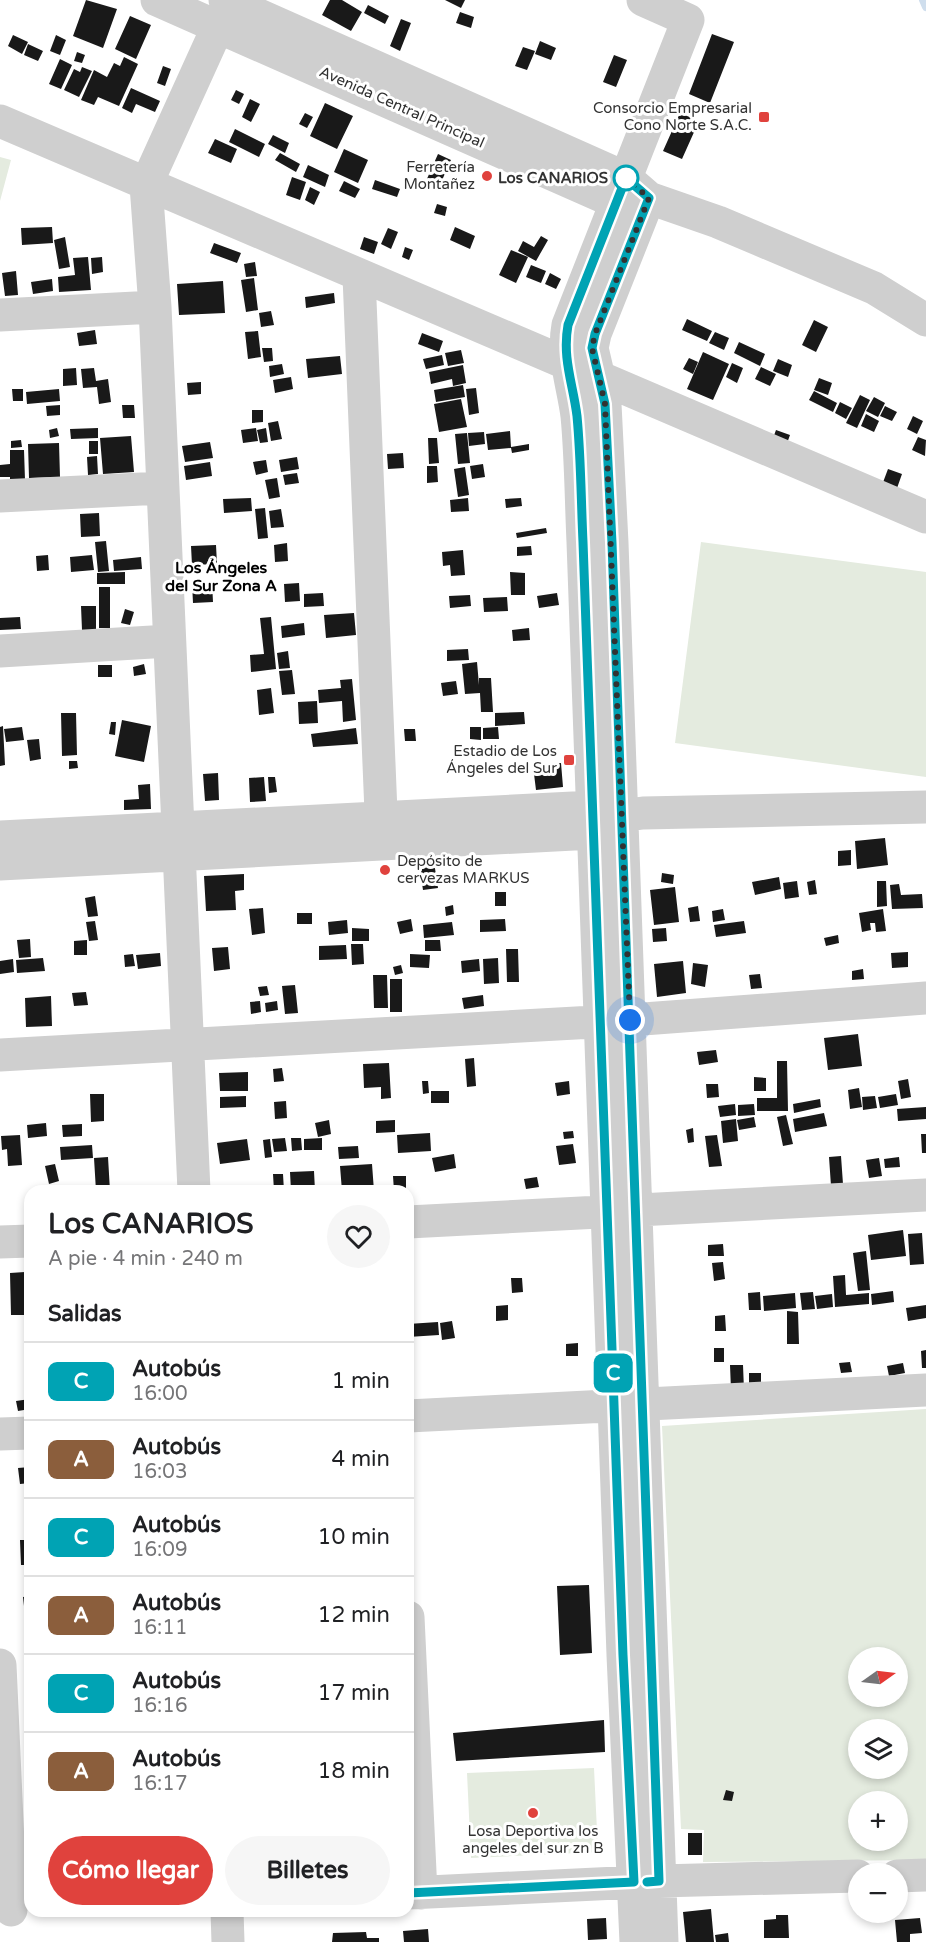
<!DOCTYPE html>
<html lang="es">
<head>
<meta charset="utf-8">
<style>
  :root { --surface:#fff; --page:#f6f6f6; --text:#202124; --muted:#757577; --line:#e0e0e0; --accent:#e0423d }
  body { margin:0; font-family:"Varela Round",sans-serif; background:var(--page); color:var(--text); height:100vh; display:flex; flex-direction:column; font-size:22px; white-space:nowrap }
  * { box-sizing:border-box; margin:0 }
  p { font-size:20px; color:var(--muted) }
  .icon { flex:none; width:33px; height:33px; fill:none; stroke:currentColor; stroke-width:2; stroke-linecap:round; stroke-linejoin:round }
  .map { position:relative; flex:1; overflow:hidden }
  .panel { position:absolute; left:24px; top:1185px; width:390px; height:732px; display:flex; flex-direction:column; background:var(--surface); border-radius:18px; box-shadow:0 3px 9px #0003 }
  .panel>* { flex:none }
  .badge { padding:0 12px; border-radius:9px; font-size:21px; line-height:39px }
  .needle { width:39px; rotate:76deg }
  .fabs { position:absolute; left:848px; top:1647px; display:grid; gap:12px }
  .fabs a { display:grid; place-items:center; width:60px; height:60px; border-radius:50%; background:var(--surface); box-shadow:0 3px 9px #0003; font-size:30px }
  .you { position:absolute; width:30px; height:30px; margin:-15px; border:4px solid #fff; border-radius:50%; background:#1a73e8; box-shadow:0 0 0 9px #1a73e833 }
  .map>.badge { position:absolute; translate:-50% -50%; box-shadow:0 0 0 3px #fff }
  h2 { padding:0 24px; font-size:22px; line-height:54px }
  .round { display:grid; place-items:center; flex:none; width:63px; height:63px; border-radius:32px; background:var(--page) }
  .headline { display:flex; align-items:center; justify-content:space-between; height:102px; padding:0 24px }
  h1 { font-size:28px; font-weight:700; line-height:45px }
  .button { display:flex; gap:12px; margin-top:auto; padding:12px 24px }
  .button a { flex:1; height:69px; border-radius:36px; background:var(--accent); color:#fff; font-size:24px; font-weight:700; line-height:69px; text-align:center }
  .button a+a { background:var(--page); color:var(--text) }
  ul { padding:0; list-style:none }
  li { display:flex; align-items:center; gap:18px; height:78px; padding:0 24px; border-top:2px solid var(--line) }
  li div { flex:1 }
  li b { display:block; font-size:22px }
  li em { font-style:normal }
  li .badge { min-width:66px; font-weight:700; text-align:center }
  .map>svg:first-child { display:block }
</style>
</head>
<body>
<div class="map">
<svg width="926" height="1942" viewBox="0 0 926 1942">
  <rect width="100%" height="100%" fill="#fff"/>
  <path fill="#e4ebdf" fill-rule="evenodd" d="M0,157L11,160L0,201Z
    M701,542L926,572V777L675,743Z
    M926,1409V1860L703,1862L704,1830L681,1829L662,1426ZM858,1658H897V1696H858ZM858,1730H897V1768H858ZM858,1802H897V1840H858Z
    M594,1768L598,1852L471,1858L467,1773Z"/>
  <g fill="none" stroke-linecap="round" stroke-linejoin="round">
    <path stroke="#cfdeed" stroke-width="8" d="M923,0L926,7"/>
  </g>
  <path fill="#191919" d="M86,0L117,9L103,48L73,36Z
    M330,0H342L362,12L351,31L322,15Z
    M445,0H465L461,8Z
    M368,5L389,16L385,24L364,13Z
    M460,12L474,17L471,28L456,23Z
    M130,16L151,25L136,59L115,49Z
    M401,19L411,23L400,51L390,46Z
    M712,34L734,42L710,103L689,94Z
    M13,35L28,42L22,54L8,46Z
    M56,35L66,40L60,55L50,51Z
    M540,41L556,48L551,60L535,54Z
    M28,44L43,51L38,61L24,55Z
    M523,47L535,51L527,70L515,66Z
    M77,52L85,55L82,63L74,61Z
    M614,55L627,60L616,87L603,82Z
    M124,57L138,64L119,106L98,97L94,105L81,100L94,70L107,77L114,63L120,66Z
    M60,59L72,65L61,89L49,84Z
    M163,66L171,69L165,86L157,83Z
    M82,67L92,71L79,97L64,90L74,69L80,72Z
    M131,88L160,101L155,112L136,104L132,113L122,108Z
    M236,90L244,94L239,104L231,100Z
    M250,99L260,104L251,122L242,117Z
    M325,103L353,116L337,149L310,136Z
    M305,113L313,117L307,128L299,124Z
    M680,113L699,121L682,159L663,151Z
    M235,129L265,144L259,157L229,142Z
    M273,135L289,143L285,153L268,144Z
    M215,139L237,149L231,163L208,153Z
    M344,149L368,160L358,183L334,172Z
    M280,153L300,164L296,172L275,160Z
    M438,154L451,160L439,187L426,181Z
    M308,165L329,175L325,187L303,177Z
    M292,177L306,182L300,200L286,195Z
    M375,180L400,189L397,197L372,189Z
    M344,181L360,189L355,198L339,191Z
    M310,187L320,192L314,205L305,200Z
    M437,204L447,207L445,216L434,213Z
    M52,227L53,243L22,245L21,228Z
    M455,227L475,236L470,249L450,240Z
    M388,228L398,232L391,249L381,244Z
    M541,236L548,240L536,261L518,251L523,241L534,247Z
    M65,237L70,267L59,269L54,240Z
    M364,237L378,242L374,254L360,249Z
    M214,243L241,253L237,263L210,253Z
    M405,247L413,250L409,260L402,257Z
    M511,250L528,257L516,283L499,275Z
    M88,257L91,290L59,292L58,277L75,275L73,258Z
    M102,257L103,272L92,274L91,258Z
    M255,262L257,276L246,277L244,264Z
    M531,265L546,271L541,283L526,277Z
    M16,271L18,295L5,296L2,273Z
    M550,273L561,279L556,289L545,284Z
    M254,278L258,310L246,312L241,280Z
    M52,279L53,291L33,294L31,282Z
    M223,281L225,313L179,315L177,284Z
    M334,293L335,303L306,308L305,297Z
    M271,311L274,325L261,327L259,313Z
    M687,319L712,331L707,341L682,330Z
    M814,320L828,327L816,352L802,345Z
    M95,330L97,344L79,346L77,333Z
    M258,331L261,357L248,359L245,332Z
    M715,332L729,338L724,350L709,343Z
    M422,333L443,341L439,352L418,344Z
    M739,342L765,354L760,366L734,353Z
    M262,348H272L273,361L264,362Z
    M461,350L464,363L448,366L445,353Z
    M703,352L729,364L713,400L687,389Z
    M442,355L444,365L426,369L423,359Z
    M340,356L342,374L308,378L306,359Z
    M689,358L698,362L693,374L683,369Z
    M778,359L792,365L788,377L773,371Z
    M732,363L743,368L737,383L726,377Z
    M282,364L284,374L270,377L269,366Z
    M463,365L466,383L453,386L452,379L431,384L429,372Z
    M761,367L776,374L770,386L755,379Z
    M76,368L77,385L63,386V369Z
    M94,368L96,381L108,379L111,402L99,404L97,387L83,388L81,369Z
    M291,377L293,389L275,393L273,380Z
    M819,378L832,383L828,395L814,390Z
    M201,382V394L188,395L187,383Z
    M463,385L465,397L436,402L434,390Z
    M476,388L479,413L469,415L466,389Z
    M12,389H23V401H13Z
    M59,389L60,401L27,404L26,392Z
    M814,391L837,403L833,412L809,400Z
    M860,395L870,400L857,428L846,423Z
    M874,397L885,403L878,417L866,411Z
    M461,399L467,427L439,432L434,404Z
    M840,402L852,408L846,419L835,413Z
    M60,405V415L47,416L46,406Z
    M122,405H134L135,418H123Z
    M885,406L897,412L892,421L880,416Z
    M252,410H263V422L252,423Z
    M866,414L879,421L874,432L861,426Z
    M913,416L923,421L917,434L907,429Z
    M278,421L282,439L271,441L268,423Z
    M57,428L59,436L50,438L49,430Z
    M98,428V438L71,439L70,429Z
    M256,428L258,441L243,443L241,430Z
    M266,428L268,442L260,443L257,430Z
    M776,430L790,435L786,446L772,441Z
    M510,431L511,447L529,444V450L512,453L511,448L488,450L486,434Z
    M484,432L485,444L469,446L468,433Z
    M467,433L470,463L458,464L455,434Z
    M131,436L134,472L103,474L100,438Z
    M918,437L926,440L925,456L912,450Z
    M428,438H437L439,463L429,464Z
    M21,440L22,447L11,448V441Z
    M89,441H98V454H89Z
    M210,442L213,458L185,462L182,446Z
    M59,443L60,477L29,478L28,444Z
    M10,450H24L25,480L10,481V477H0V465L10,464Z
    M403,453L404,468L388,469L387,454Z
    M97,456L98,474L88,475L87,457Z
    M297,457L299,469L281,472L279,460Z
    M266,460L268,472L256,475L253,462Z
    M210,462L212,476L186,480L184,466Z
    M483,464L485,477L472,479L470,466Z
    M427,466H437L438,482L427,483Z
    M465,467L469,495L458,497L454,469Z
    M888,469L902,474L896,491L882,485Z
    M297,473L299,483L285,485L283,475Z
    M277,478L280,497L269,499L265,480Z
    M251,498L252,511L224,513L223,499Z
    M468,498L469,511L451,512L450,500Z
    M521,498L522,506L506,508L505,499Z
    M265,508L268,538L258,539L255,509Z
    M281,509L284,527L271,528L269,511Z
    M99,513L100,536L81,537L80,514Z
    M546,528L547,533L517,538L516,533Z
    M106,541L109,571L98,572L95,542Z
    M287,543L288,561L275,562L274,545Z
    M216,545L217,564L192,565L191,546Z
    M531,546L532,555L517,556V547Z
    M463,550L465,575L451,576L450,565L443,566L442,552Z
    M48,555L49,570L37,571L36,556Z
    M92,555L94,570L71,572L70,557Z
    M141,557L142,569L114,571L113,560Z
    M125,572V584H97V573Z
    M510,572L525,573V595H511Z
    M212,582L213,602L193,603L192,583Z
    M299,583L300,601L285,602L284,584Z
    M99,587H110V628H99Z
    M323,593L324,606L304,607V594Z
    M557,593L559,605L539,608L537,596Z
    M470,595L471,606L450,608L449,596Z
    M507,597L508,611L484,612L483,598Z
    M81,606H96V630H82Z
    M125,609L134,612L130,625L121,623Z
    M354,613L356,635L326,638L324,615Z
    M20,617L21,629L0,630V618Z
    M271,617L276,669L251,672L250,655L264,654L260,618Z
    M304,623L305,635L282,638L281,626Z
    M529,628L530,640L513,641L512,630Z
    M468,649L469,660L447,661V650Z
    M288,651L290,668L279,669L277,653Z
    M477,662L479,685V678H491L493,712H481L480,693L465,694L462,664Z
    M144,664L146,674L134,676L133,667Z
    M98,665H112V677H98Z
    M292,670L295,694L282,695L279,671Z
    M352,679L356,720L343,722L342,701L319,703L318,690L341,688L340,680Z
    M456,681L458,694L443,696L441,683Z
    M271,688L274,713L259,715L257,690Z
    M317,701L318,723L299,724L298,702Z
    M524,712L525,724L495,726V713Z
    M61,713H76L77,755L62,756Z
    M122,720L151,726L144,762L115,756Z
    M111,722H116L115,735L109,734Z
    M3,726L5,765L0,766V727Z
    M22,727L24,740L6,742L4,729Z
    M470,727H481V740L470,739Z
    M498,727L499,739H483V728Z
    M356,728L358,744L313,747L311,734Z
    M404,729H415L416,741H405Z
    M39,739L41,759L30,761L27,740Z
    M69,761H77L78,768L69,769Z
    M561,763L563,787L536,790L533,766Z
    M218,773L219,800L205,801L203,774Z
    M264,777L266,801L250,802L249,778Z
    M268,777H275L277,792L269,793Z
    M150,784L151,809L124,810V800L139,799L138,785Z
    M885,838L888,865L857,869L855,841Z
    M851,850V865L838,866V851Z
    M434,862L438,888L423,890L419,864Z
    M662,873L674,875L673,884L661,882Z
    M244,874V890L235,891L236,910L206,911L204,876Z
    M779,877L781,889L755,895L752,882Z
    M815,880L817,894L809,895L807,882Z
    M797,881L799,897L785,899L783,883Z
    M877,881H886L887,906L877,907Z
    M899,884L901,895L922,894L923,908L892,909L890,885Z
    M675,887L679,922L654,925L650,890Z
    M495,892H506V906H495Z
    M95,896L98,916L88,917L85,898Z
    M453,905L454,914L446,916L445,907Z
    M698,906L700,921L690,922L688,908Z
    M263,908L265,933L252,935L249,909Z
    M723,909L725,920L713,922L712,911Z
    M883,909L886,931L876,932L875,923H870L871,930L862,932L859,913Z
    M297,913H312V924H297Z
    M411,919L413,931L400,934L397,922Z
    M505,919L506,931L480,932V920Z
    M347,920L348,933L329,935L328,922Z
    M95,921L98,940L89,941L86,922Z
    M744,921L746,933L716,937L714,925Z
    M452,922L454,935L424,938L423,925Z
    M352,928L369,929V941H352Z
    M666,928L667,941L653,942L652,929Z
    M838,935L839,943L826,946L824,938Z
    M30,939L31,957L19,958L17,940Z
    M87,940V955H74V941Z
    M425,940H440L441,951H425Z
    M351,944H363L364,964L352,965Z
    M346,945L347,959L319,960V946Z
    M228,947L230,969L214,971L212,948Z
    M506,949H518L519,982H507Z
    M908,952V967L892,968L891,953Z
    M160,953L161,966L138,969L136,955Z
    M133,954L135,966L125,967L124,955Z
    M410,954L430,955L429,968L410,967Z
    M43,958L45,971L17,973L16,960Z
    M498,958L499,983L484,984L483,959Z
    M13,959L14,972L0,974V961Z
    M479,959L480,971L462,973L461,961Z
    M683,961L686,993L657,997L654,964Z
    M693,963L708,965L705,987L691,984Z
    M401,965L403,973L395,975L393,967Z
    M863,969L864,979L852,980V971Z
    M760,974L762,988L751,989L749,975Z
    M373,975H387L388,1008H374Z
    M390,979H402V1012H390Z
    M295,985L298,1013L285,1014L282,986Z
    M267,986L269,995L260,996L258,987Z
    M86,992L88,1005L74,1006L72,993Z
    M483,995L484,1006L464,1009L462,998Z
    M51,996L52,1026L26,1027L25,998Z
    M260,1001L261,1012L251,1014L250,1002Z
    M277,1001L278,1010L266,1012L265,1003Z
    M858,1034L862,1066L828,1070L824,1038Z
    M716,1050L718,1062L699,1065L697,1052Z
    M474,1058L476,1086L467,1087L465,1059Z
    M777,1061H787L788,1111H757V1098H777Z
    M389,1063L391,1098L381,1099V1087L364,1088L363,1064Z
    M282,1068L284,1081L274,1082L273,1069Z
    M248,1072V1091H220L219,1073Z
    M754,1077L766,1078V1091H754Z
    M908,1079L911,1097L901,1099L898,1081Z
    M422,1081H428L429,1093L423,1094Z
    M569,1081L570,1094L557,1096L555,1083Z
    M706,1084H718L719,1097L707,1098Z
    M859,1088L862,1107L850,1109L848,1090Z
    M431,1091H449V1103H431Z
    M90,1094H104V1121L91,1122Z
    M896,1094L898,1105L880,1108L878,1097Z
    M246,1096V1107L220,1108V1097Z
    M875,1096L877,1108L863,1110L862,1097Z
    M820,1099L821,1107L794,1113L793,1104Z
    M286,1101L287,1118L275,1119L274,1102Z
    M735,1104L736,1115L720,1117L718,1106Z
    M754,1104L755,1115L738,1116V1105Z
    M926,1107V1119L898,1121L897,1109Z
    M824,1113L827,1126L795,1132L793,1119Z
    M786,1115L793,1144L783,1146L777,1117Z
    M754,1117L756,1127L739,1130L737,1120Z
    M736,1119L738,1141L723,1143L721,1121Z
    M329,1120L331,1134L318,1137L315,1123Z
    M395,1120V1132L376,1133V1121Z
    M46,1123L47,1136L28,1138L27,1125Z
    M82,1124V1136L63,1137L62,1125Z
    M693,1128L694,1142L688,1143L686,1130Z
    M573,1131L574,1138L564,1139L563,1132Z
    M430,1133L431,1151L398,1153L397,1135Z
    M921,1134H926V1153H922Z
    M20,1135L22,1165L8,1166L7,1149L2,1150L1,1136Z
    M717,1135L722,1166L709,1167L705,1136Z
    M285,1138L287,1151L274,1152L272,1139Z
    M291,1138H301L302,1150L292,1151Z
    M322,1138V1150H304V1139Z
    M247,1139L250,1160L220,1164L217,1143Z
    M270,1139L272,1157L265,1158L263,1140Z
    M573,1144L576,1163L559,1165L556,1146Z
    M92,1145L93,1158L61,1160L60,1147Z
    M358,1146L359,1158L339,1159L338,1147Z
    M454,1154L456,1168L435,1172L432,1158Z
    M841,1156L843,1184L831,1186L829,1157Z
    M108,1157L110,1191H96L94,1158Z
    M899,1157L900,1167L885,1168L884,1159Z
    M879,1158L882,1176L869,1178L866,1160Z
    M55,1164L59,1181L49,1184L45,1166Z
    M372,1164L374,1191H342L340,1166Z
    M314,1171L315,1191H291L290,1172Z
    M273,1174H283L284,1191H274Z
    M393,1176H406V1191H394Z
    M537,1177L539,1187L526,1189L524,1179Z
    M903,1230L906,1256L871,1260L868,1235Z
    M922,1233L924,1264L910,1265L908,1234Z
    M723,1244L724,1256H708V1245Z
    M866,1251L870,1290L858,1291L853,1253Z
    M723,1262L725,1279L714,1281L712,1263Z
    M25,1272L26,1315H11L10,1273Z
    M845,1275L846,1295L869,1293V1304L835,1307L833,1276Z
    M511,1278H522L523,1292L512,1293Z
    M893,1291L894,1302L872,1305L871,1294Z
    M760,1292L761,1310H749L748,1293Z
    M813,1292L815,1309L802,1310L800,1293Z
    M795,1293L796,1308L764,1311L763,1296Z
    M832,1294L833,1307L817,1309L815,1296Z
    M508,1305V1320L496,1321V1306Z
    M926,1305V1318L908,1321L906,1308Z
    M787,1311L798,1312L799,1344H787Z
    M725,1315L726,1331H715V1316Z
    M452,1321L455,1338L442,1340L440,1323Z
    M438,1322L439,1335L408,1337V1324Z
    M578,1343V1356H566V1344Z
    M714,1348H724V1362H714Z
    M926,1350V1368H922L921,1351Z
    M850,1362L852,1372L841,1373L839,1363Z
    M903,1363L905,1373L889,1376L887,1366Z
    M730,1365H743L744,1390H731Z
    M749,1373H761V1383H749Z
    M30,1399V1409L18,1411L16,1401Z
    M30,1467V1483L20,1484L18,1468Z
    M20,1540H30V1565H21Z
    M589,1585L592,1653L560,1655L557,1586Z
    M30,1596V1614L25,1615L23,1597Z
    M604,1720L605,1752L456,1761L453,1733Z
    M726,1790L734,1792L732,1801L723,1800Z
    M688,1833H702V1855H688Z
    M711,1909L714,1942H686L683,1912Z
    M776,1915H788L789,1938H764V1920L776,1919Z
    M606,1918L607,1939L588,1940L587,1919Z
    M920,1918L922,1933L910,1934V1942H897L895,1920Z
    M428,1929L429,1942H404L403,1931Z
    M366,1932L367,1938H379V1942H332L333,1933Z
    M728,1933L729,1942H716L715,1935Z"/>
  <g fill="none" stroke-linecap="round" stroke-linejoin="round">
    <path stroke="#cfcfcf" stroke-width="33" d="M157,0L615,202L649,198L718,222L874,288L926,320
      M225,0L626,178L649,198L595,334L592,348L605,404L612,543L662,1942
      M0,121L926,517
      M359,276L382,837
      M0,315L155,307
      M0,496L162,488
      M0,651L169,641
      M0,837L593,807L612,814
      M0,864L593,833L620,816L643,813L926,807
      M0,1055L630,1020L926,998
      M194,1191L155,307L146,185L230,0
      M408,1222L926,1195
      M0,1242L30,1241
      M408,1416L926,1390
      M0,1434L30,1433
      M408,1617L421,1893
      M0,1665L11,1910
      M897,1876L926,1875
      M408,1893L659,1881L858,1876
      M227,1911L228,1942
      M636,1942L623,1655L583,542C581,500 581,458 577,416C573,384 562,358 568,325L688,20L643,0"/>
  </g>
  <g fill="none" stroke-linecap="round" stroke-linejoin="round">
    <defs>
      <path id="line" d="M408,1893L634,1882L623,1655L583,542C581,500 581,458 577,416C573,384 562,358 568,325L626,178L649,198L595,334L592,348L605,404L612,543L659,1881L647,1882"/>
    </defs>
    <use href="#line" stroke="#fff" stroke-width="14"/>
    <use href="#line" stroke="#00a3b4" stroke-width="9"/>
    <path stroke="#323232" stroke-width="6" stroke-dasharray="0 10.8" d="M626,178L649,198L595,334L592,348L605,404L630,1020"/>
  </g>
  <g fill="#e0423d" stroke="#fff" stroke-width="2">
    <rect x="758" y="111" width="12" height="12" rx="3"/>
    <circle cx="487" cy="176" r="6"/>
    <rect x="563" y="754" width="12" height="12" rx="3"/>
    <circle cx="385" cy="870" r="6"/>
    <circle cx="533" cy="1813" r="6"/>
  </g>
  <circle fill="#fff" stroke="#00a3b4" stroke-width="3" cx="626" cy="178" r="12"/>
  <g text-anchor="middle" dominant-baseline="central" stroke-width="6" stroke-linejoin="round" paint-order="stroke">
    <g font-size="15" fill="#323232" stroke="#fff">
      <text transform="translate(402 107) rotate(24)">Avenida Central Principal</text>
    </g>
    <g font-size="15" fill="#323232" stroke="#fff" text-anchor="end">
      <text x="752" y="108">Consorcio Empresarial<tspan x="752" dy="17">Cono Norte S.A.C.</tspan></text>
      <text x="475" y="167">Ferretería<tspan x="475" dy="17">Montañez</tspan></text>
      <text x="557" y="751">Estadio de Los<tspan x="557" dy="17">Ángeles del Sur</tspan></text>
      <text x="397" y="861" text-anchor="start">Depósito de<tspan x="397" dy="17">cervezas MARKUS</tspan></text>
      <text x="533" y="1831" text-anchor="middle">Losa Deportiva los<tspan x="533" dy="17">angeles del sur zn B</tspan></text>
    </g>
    <g font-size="15" font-weight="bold" fill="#323232" stroke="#fff" text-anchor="end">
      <text x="608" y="178">Los CANARIOS</text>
    </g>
    <g font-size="16" font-weight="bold" fill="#000" stroke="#fff">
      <text x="221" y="568">Los Ángeles<tspan x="221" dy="18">del Sur Zona A</tspan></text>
    </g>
  </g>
</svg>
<div class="fabs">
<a><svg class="needle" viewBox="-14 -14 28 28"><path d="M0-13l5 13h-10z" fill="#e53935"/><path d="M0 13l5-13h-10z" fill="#757577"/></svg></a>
<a><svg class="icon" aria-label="layers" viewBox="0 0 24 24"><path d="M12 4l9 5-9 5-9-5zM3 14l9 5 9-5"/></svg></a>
<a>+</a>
<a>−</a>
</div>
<div class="you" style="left:630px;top:1020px"></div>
<b class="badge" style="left:613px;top:1373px;background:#00a3b4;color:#fff">C</b>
<section class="panel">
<div class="headline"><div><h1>Los CANARIOS</h1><p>A pie · 4 min · 240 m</p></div><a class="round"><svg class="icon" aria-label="heart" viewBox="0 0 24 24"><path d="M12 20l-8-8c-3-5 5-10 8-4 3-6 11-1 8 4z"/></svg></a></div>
<h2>Salidas</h2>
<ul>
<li><span class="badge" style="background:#00a3b4;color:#fff">C</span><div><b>Autobús</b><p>16:00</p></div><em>1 min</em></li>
<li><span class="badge" style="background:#8b5e3c;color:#fff">A</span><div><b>Autobús</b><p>16:03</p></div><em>4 min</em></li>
<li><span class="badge" style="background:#00a3b4;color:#fff">C</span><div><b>Autobús</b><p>16:09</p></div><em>10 min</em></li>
<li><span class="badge" style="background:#8b5e3c;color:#fff">A</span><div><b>Autobús</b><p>16:11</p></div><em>12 min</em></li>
<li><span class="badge" style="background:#00a3b4;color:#fff">C</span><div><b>Autobús</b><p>16:16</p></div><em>17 min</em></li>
<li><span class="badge" style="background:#8b5e3c;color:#fff">A</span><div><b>Autobús</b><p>16:17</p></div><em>18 min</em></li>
</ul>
<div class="button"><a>Cómo llegar</a><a>Billetes</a></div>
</section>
</div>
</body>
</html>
